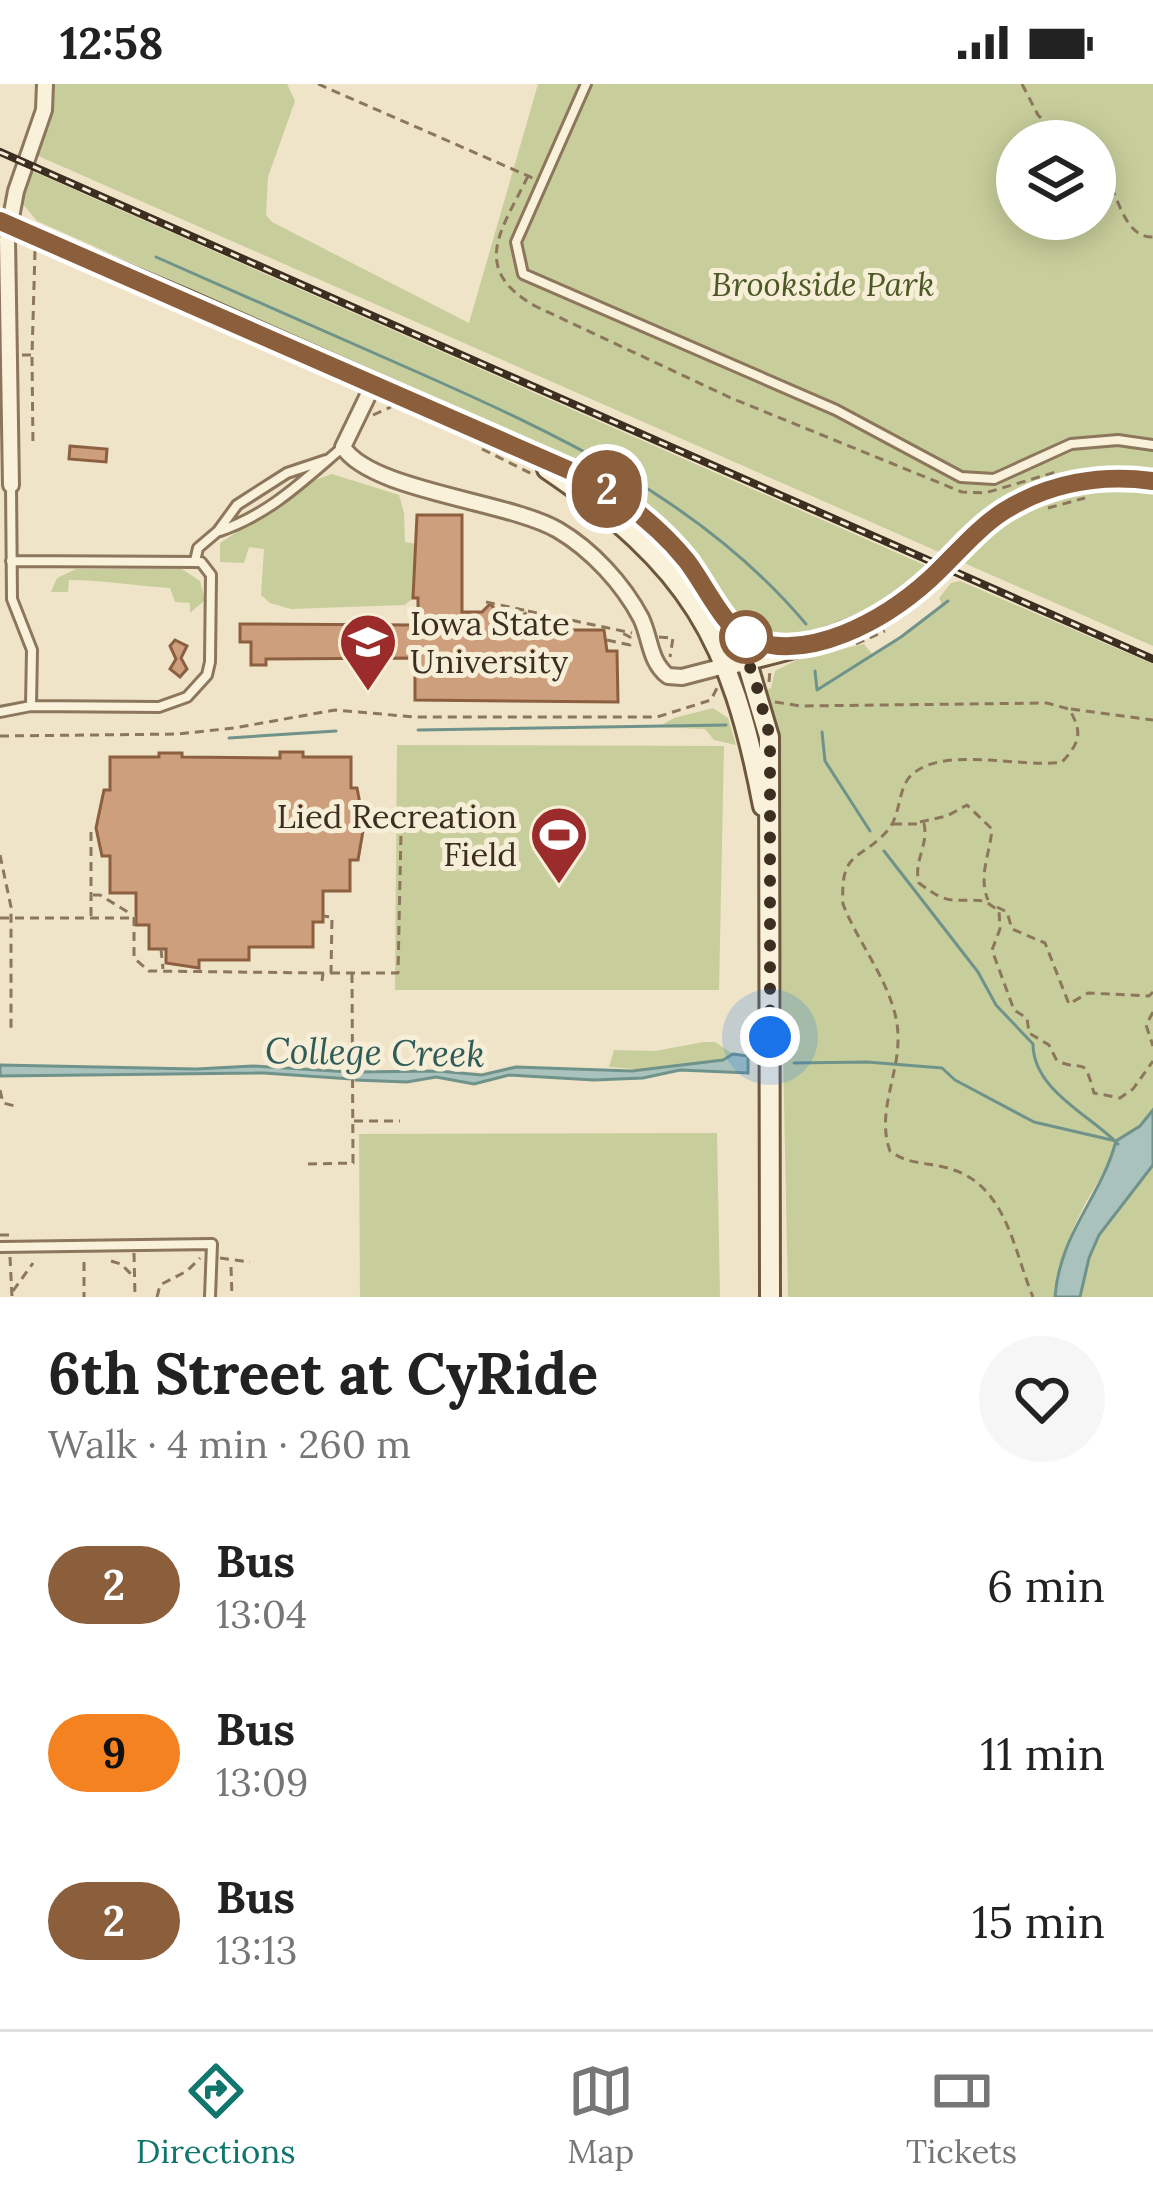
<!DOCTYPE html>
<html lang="en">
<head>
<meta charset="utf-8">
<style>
  :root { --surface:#fff; --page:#f6f6f6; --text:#222; --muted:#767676; --line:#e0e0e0; --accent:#0f766e }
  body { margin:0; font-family:Lora,serif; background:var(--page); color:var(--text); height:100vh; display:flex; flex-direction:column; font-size:45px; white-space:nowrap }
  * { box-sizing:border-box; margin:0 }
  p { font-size:39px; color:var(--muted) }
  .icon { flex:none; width:66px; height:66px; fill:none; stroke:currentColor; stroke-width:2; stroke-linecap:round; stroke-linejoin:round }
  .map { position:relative; height:1213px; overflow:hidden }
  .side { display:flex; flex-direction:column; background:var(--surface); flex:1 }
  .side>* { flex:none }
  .badge { padding:0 24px; border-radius:39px; font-size:42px; line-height:78px }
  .tools { position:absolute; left:996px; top:36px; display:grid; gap:24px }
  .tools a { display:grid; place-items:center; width:120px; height:120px; border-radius:50%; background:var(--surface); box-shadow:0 6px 30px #0003; font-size:60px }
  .you { position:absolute; width:60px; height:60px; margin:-30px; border:9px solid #fff; border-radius:50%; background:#1a73e8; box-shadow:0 0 0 18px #1a73e833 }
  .map>.badge { position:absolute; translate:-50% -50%; box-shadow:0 0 0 6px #fff }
  .round { display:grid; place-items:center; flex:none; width:126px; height:126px; border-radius:63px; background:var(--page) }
  .overview { display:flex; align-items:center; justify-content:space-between; height:204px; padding:0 48px }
  h1 { font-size:57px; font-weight:700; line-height:90px }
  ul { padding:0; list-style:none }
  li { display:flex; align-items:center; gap:36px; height:168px; padding:0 48px }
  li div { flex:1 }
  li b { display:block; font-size:45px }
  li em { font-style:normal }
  li .badge { min-width:132px; font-weight:700; text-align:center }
  .status { display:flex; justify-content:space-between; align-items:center; height:84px; padding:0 60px; background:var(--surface); direction:ltr }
  .status svg { height:33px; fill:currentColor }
  .menu { display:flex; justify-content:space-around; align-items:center; height:168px; border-top:3px solid var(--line); background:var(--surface); font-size:33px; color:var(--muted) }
  .menu a { display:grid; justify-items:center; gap:6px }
  .menu .active { color:var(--accent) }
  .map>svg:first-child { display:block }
</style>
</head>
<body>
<div class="status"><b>12:58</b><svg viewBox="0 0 49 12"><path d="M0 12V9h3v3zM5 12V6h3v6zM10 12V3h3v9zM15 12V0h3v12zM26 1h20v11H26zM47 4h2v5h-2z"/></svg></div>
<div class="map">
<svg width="1153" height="1213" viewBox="0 0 1153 1213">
  <rect width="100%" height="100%" fill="#efe4c7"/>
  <path fill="#c8ce9b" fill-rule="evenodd" d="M51,0H287L295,17L268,93L266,131L272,138L469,239L538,0H1153V562L36,71L49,33ZM1017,57H1095V135H1017Z
    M30,86L32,87L929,483C886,519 818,563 759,553L761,548L753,544L749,548L741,540L682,459L608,398L398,297L37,137L22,119Z
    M332,390L399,411L404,429L405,458L417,460L413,514L405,521L291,525L270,519L261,511L264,465L249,463L244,479L220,478V459L315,396Z
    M76,485H182L200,497L205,516L190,529V519L175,518L170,504C136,502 103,496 69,496L68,508H51L57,494Z
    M960,497L1153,580V1026L1140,1041L1116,1057C1109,1084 1093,1103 1081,1128C1068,1154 1058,1184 1055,1213H788L777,677L766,606L771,604L775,587L799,575L864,560L873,571L943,523L939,514L951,499Z
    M713,624L728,634L736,661L714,656L705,645L658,643L674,634Z
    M397,661L724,662L719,906H395Z
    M704,958H715L733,970L723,976L646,986L609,983L614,966L655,967Z
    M717,1049L720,1213H360L359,1050Z
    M1153,1081V1213H1080C1084,1161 1121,1119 1153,1081Z"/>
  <path fill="#a9c3bc" stroke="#6f928a" stroke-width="3" d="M733,970L748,972V989L680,986L643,994L594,996L509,991L474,1000L436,993L407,998L356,996V988L438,987L482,991L516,983L632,987L723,976Z
    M0,981L196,985L253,982L350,988V995L264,989L0,992Z
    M1153,1026V1081L1099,1151L1089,1174L1080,1213H1055C1060,1148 1101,1114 1116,1057L1140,1042Z"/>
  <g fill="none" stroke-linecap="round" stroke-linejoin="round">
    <path stroke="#6f928a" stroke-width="3" d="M156,173C240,210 324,247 408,284C555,349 701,415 806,540
      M815,587L817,606L901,553L948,517
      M418,646L726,641
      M822,648L825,677L870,747
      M229,654L336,647
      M884,767L978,888L996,921L1033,960C1033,1006 1090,1031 1118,1060
      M794,979L867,978L942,984L955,996L1034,1038L1116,1057"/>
  </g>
  <path fill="#ce9f7d" stroke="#8c5f41" stroke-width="3" d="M70,362L107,365L106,378L69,375Z
    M417,431H462V528H482L490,520L514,543L528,536L538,546H604L607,567H617L618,618L415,616V574L266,575V581H251V558H240V540L414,541L418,538V514H413Z
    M175,556L187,562L181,574L187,585L180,593L170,585L176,575L170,562Z
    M280,668H303V673H351V704H357L364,741L358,776H350V807H323V838H313V863H249V876H199V884L166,879V865H149V841H136V809H110V772H102L96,744L104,706H110V673H159V669H182V673L280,674Z"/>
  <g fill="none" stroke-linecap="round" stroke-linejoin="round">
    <defs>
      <path id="lane" d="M586,0L516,158L523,190L836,326L961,393L994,395L1071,360L1118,356L1153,361
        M11,401L12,515L32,566L31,622
        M220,447C270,430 304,396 343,363
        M195,477L198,464L218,447L237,421L287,389L326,376
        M0,628L31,622L159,623L187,613L207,591L210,578L211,491L201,478L11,477
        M0,1163L212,1160L210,1213"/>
      <path id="street" d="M374,299L343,363C371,407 508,417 558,446C592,466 623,500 641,534C651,555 649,577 668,592L682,593L728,581
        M11,401L7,155L16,107L44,26L45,0"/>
      <path id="secondary" d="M0,137L187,216L596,398L656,444L699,493L742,562L769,653L770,1213
        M547,385C690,482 731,554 763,722
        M728,581C780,568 837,556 885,529C919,509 946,478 975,451C1023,405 1088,389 1153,397"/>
    </defs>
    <use href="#lane" stroke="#8c765c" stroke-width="14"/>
    <use href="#street" stroke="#8c765c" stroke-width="20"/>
    <use href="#secondary" stroke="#6e573f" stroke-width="24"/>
    <path stroke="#8c765c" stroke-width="3" stroke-dasharray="9 6" stroke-linecap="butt" d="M318,0L535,95
      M1022,0L1038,31L1065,57
      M1095,78C1118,97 1119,154 1153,153
      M528,92C502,146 469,184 535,222L731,314L962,408L985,409L1056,388
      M22,271H32L35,167
      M32,273L33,362
      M373,331L391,323
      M482,365L532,390
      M1048,424L1085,414
      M486,518L528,527L512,541
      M528,527L632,549
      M540,531V539H558V545
      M659,553L673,554L670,573
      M607,556L630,561V553L620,548
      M856,560L885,547
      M769,598L770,587
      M775,618L801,622L1047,619L1069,625C1083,648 1080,659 1062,678C1022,685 936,659 908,695C898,709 900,732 888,746C860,778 840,765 843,820C859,862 898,907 898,953C899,991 876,1029 890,1067C909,1082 933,1078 954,1086C1007,1104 1014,1168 1033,1213
      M1071,625L1153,636
      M0,652L178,650L234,644L335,626L415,633H657L711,616L717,604
      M920,738L947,732L967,721L992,745C990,770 978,792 988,816
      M893,740H924C929,761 913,777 919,799C950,823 952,814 985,817L999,827L1000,845L992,866L1014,926L1027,934L1029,949L1049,961L1057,977C1085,989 1083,969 1094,1009L1120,1014L1133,1005L1153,977
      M0,771L11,823V948
      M93,811H100L131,830
      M997,823L1007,828L1012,845L1045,859L1069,920L1088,909L1149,912L1153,908
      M91,832V742
      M134,833V874L149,887L323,889
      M0,834H136
      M161,865L163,885
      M331,889H398L401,749
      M322,897L323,889H331L332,833L323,832
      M1153,928L1146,941L1153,962
      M333,962H350
      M0,1006L3,1019L15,1022
      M354,1037H400
      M308,1080L353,1079L352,889
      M0,1151H10
      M134,1169L135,1213
      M10,1173L12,1213
      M220,1174L250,1178
      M111,1177L121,1180L133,1192
      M84,1178V1213
      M231,1183L232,1213
      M13,1207L33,1179
      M157,1213L160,1201L187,1187L200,1174"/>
    <use href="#lane" stroke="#faf1db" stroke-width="8"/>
    <use href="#street" stroke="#faf1db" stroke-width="14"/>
    <use href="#secondary" stroke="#faf1db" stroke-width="18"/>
    <defs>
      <path id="rail" d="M0,68L1153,575"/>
    </defs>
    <use href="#rail" stroke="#3c2e20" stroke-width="8"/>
    <use href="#rail" stroke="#f7eed7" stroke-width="3" stroke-dasharray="9" stroke-linecap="butt"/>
  </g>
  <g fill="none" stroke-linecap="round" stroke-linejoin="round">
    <defs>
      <path id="line" d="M0,137L596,398C629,420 661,445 686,476C703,497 724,544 747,554C807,581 886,535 930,495C954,473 976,445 1004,427C1049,399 1101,390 1153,397"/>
    </defs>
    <use href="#line" stroke="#fff" stroke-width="27"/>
    <use href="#line" stroke="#8b5e3c" stroke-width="18"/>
    <path stroke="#3c2e20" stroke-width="12" stroke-dasharray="0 21.6" d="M746,553L749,555L733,545L754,592L770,653V953"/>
  </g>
  <defs>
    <symbol id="university-pin" viewBox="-11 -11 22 30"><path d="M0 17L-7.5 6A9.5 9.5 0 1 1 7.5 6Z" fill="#9c2b2b" stroke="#f7eed7"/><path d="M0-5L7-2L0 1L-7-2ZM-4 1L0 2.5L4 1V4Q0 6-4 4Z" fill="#fff"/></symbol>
    <symbol id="stadium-pin" viewBox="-11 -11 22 30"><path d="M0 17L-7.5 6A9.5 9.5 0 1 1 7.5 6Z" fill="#9c2b2b" stroke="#f7eed7"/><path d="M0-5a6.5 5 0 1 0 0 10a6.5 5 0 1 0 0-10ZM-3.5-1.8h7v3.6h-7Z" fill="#fff"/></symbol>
  </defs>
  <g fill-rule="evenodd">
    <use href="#university-pin" x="335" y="525" width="66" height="90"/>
    <use href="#stadium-pin" x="526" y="718" width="66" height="90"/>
  </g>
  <circle fill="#fff" stroke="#8b5e3c" stroke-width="6" cx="746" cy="553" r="24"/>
  <g text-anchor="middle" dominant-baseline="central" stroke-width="10" stroke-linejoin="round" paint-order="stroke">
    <g font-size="33" font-style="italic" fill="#4c5926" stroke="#f7eed7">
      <text x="823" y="200">Brookside Park</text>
    </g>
    <g font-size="33" fill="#3c2e20" stroke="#f7eed7" text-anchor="start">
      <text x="410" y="539">Iowa State<tspan x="410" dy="38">University</tspan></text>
      <text x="517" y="732" text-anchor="end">Lied Recreation<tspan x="517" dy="38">Field</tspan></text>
    </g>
    <g font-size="36" font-style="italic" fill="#2f5c59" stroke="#f7eed7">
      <text transform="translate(375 968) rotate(1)">College Creek</text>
    </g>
  </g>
</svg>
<div class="tools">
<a><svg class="icon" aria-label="layers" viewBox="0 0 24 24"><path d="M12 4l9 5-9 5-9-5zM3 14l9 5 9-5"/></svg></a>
</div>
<div class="you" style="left:770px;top:953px"></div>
<b class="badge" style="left:607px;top:405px;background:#8b5e3c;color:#fff">2</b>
</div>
<section class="side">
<div class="overview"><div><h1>6th Street at CyRide</h1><p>Walk · 4 min · 260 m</p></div><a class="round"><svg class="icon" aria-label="heart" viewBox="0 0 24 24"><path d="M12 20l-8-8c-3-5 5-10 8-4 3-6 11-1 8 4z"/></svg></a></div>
<ul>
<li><span class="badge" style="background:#8b5e3c;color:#fff">2</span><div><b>Bus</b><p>13:04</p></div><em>6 min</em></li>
<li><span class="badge" style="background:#f58220;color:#111">9</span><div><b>Bus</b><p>13:09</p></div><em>11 min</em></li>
<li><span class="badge" style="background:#8b5e3c;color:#fff">2</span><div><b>Bus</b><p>13:13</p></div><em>15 min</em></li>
</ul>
</section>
<nav class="menu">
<a class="active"><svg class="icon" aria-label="directions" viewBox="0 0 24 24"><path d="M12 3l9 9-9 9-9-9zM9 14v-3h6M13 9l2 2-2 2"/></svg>Directions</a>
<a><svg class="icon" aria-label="map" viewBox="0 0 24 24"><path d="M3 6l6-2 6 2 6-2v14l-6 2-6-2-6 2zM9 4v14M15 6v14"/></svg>Map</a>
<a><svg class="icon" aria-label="tickets" viewBox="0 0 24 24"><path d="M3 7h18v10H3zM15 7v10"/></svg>Tickets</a>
</nav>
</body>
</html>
